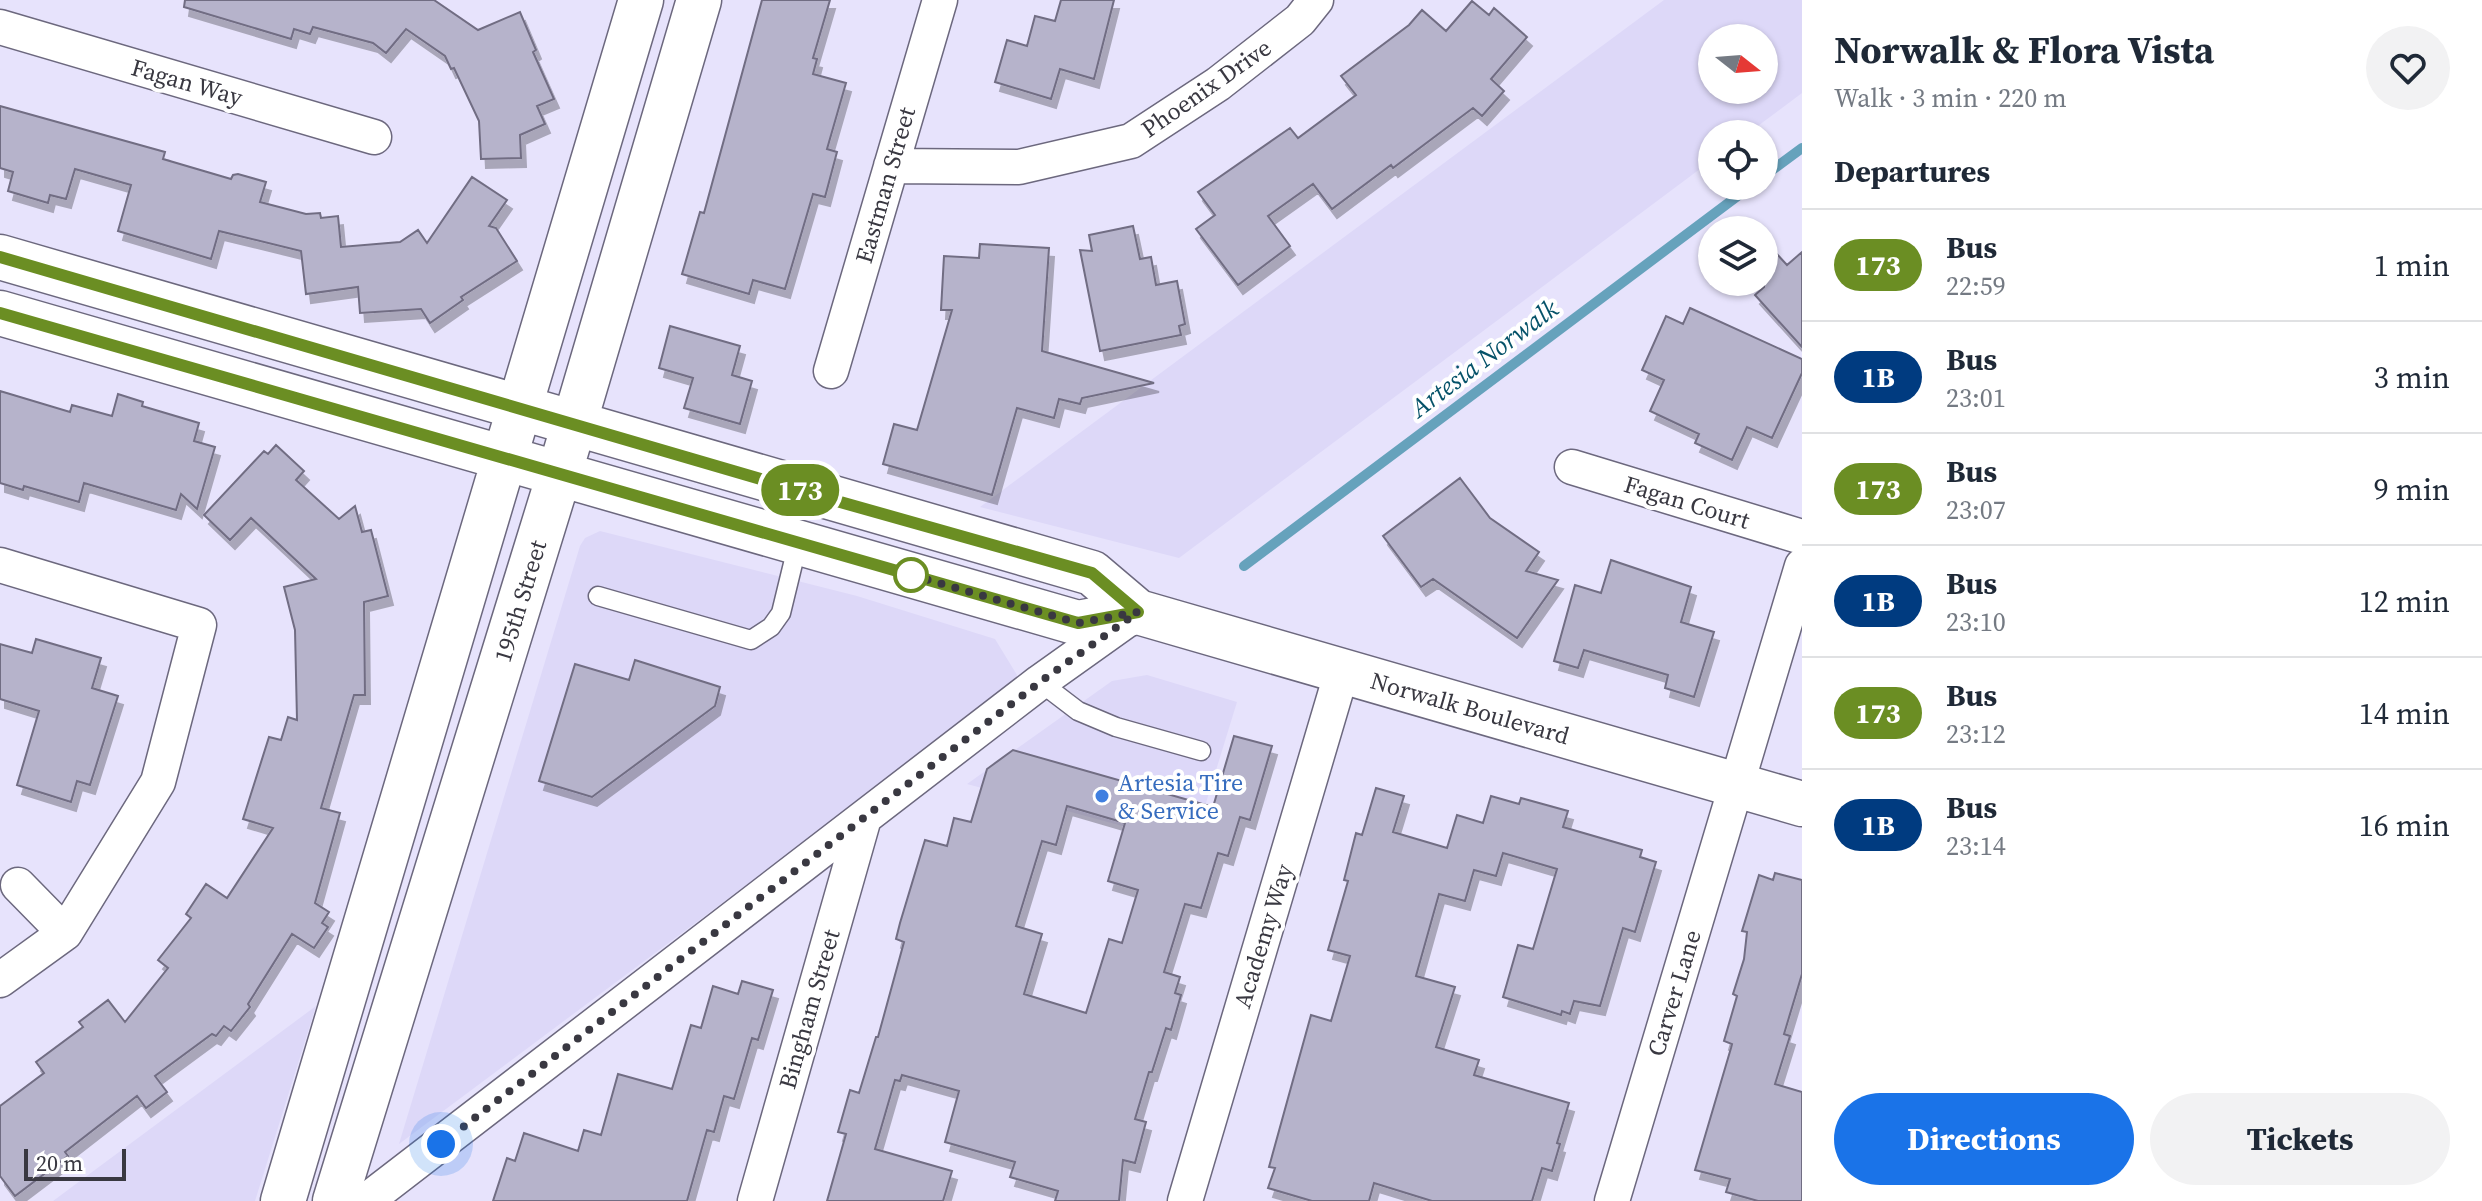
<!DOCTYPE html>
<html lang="en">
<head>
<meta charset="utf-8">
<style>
  :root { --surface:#fff; --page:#f2f2f3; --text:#1f2937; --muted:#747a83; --line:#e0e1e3; --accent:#1a73e8 }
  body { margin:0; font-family:"Source Serif 4",serif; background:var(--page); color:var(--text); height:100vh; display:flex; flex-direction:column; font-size:30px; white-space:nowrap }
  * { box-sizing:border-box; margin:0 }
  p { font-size:26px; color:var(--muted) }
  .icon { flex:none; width:44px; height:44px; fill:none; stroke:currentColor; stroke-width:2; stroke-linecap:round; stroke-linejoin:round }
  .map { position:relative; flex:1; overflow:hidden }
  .side { display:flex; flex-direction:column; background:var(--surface); width:680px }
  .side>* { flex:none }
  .badge { padding:0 16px; border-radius:26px; font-size:28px; line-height:52px }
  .needle { width:52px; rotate:107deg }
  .controls { position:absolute; left:1698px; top:24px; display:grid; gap:16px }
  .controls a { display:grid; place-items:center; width:80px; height:80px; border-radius:50%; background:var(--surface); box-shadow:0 2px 6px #0004; font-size:40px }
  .scale { position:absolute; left:24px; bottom:20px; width:102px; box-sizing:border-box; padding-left:8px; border:4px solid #393841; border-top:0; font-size:22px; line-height:28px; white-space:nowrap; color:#393841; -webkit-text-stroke:6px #fff; paint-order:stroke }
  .you { position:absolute; width:40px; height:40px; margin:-20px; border:6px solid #fff; border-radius:50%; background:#1a73e8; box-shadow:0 0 0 12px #1a73e833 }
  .map>.badge { position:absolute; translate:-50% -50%; box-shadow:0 0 0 4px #fff }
  h2 { padding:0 32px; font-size:30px; line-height:72px }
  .round { display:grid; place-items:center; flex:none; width:84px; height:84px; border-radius:42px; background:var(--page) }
  .head { display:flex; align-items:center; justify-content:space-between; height:136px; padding:0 32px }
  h1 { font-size:38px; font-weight:700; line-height:60px }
  .cta { display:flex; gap:16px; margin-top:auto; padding:16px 32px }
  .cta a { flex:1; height:92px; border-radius:48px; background:var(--accent); color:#fff; font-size:32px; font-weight:700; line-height:92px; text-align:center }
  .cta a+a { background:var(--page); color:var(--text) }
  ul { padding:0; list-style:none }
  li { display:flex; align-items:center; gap:24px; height:112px; padding:0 32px; border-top:2px solid var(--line) }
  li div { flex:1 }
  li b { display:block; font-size:30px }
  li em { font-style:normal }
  li .badge { min-width:88px; font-weight:700; text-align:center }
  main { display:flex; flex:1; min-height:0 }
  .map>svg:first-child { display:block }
</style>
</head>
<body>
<main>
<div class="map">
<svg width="1802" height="1201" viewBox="0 0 1802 1201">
  <defs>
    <filter id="shadow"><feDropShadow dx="5" dy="9" stdDeviation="0" flood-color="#0004"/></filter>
  </defs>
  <rect width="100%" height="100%" fill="#e7e3fc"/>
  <path fill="#ddd8f8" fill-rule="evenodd" d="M1664,0H1802V93L1747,134H1712V160L1179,558L980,507ZM1712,38H1764V90H1712Z
    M600,531L857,596L995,639L1017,675L1005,692L399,1144L580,546L585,538Z
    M1147,675L1237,702L1193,845L967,784L1112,681Z
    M316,1006L255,1201H53Z"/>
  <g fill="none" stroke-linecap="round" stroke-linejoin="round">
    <path stroke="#66a2bc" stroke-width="10" d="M1764,176L1802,148
      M1244,566L1751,186"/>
  </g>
  <path fill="#b6b3cb" stroke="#716d83" stroke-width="2" fill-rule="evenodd" filter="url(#shadow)" d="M185,0H434L478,30L520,12L536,50L533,52L554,99L537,106L545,124L520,135L521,158L481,159L479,121L454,68L451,69L445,56L406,29L386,53L373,43L313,27L310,34L294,29L291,39L184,7Z
    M762,0H830L813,58L817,59L813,74L846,83L827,149L837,152L825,197L813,194L785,289L753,280L749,294L682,274L700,212L704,213Z
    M1061,0H1114L1094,79L1060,69L1051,99L995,82L1007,40L1027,46L1035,16L1055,21Z
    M1472,1L1489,15L1494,8L1527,37L1491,79L1504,91L1482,116L1473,108L1393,168L1391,165L1332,209L1313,184L1268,216L1290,246L1238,285L1196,229L1215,215L1198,192L1290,128L1298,138L1356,95L1341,76L1409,25L1422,10L1446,31Z
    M0,106L165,152L163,159L231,179L233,175L238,174L266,182L260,202L306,214L320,213L321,218L338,216L341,247L400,242L418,230L427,243L472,177L507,200L489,226L496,228L517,261L461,297L463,300L430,323L421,309L360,313L358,287L306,294L301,251L219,231L211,259L118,231L131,185L75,169L66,199L50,195L48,203L8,191L13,172L0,168Z
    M1133,226L1140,259L1151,257L1156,285L1177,281L1185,324L1179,326L1181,335L1100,351L1080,250L1092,251L1089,235Z
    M1764,240L1787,265L1802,252V347L1755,295L1764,287Z
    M980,244L1049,248L1042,351L1154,383L1082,398L1080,404L1059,399L1054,418L1017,408L992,495L883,464L894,424L917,430L952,310H941L944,256L979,258Z
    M1690,308L1802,359V373L1772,438L1747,427L1732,460L1695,443L1699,434L1650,411L1664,380L1642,370L1666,316L1683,324Z
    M670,326L740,346L732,375L752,381L740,424L684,408L693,378L659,368Z
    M0,391L70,412L72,405L112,416L118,394L143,402L142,406L199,423L194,441L215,447L197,509L181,494L176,510L84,483L79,502L24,486L23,490L0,483Z
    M276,445L304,471L296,480L339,519L355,506L362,532L371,530L388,596L364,602L365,695H354L321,808L340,813L315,903L329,912L322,923L328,927L314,948L292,934L248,1004L250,1007L231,1031L224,1026L216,1036L212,1034L155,1076L167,1092L146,1108L137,1096L65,1152L68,1156L15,1196L0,1176V1106L44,1073L36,1062L83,1027L79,1022L108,1000L125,1022L168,968L158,960L191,918L186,914L206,884L227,898L273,828L243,819L269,737L281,740L288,717L297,720L295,630L284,587L316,579L251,518L230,540L204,515L264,451L268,454Z
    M1460,478L1490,518L1539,552L1526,571L1558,580L1517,638L1433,579L1421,587L1383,536Z
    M1611,560L1691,587L1681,622L1714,632L1694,697L1665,688L1668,675L1584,650L1578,668L1554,661L1575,585L1601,593Z
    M36,639L101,658L92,688L118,696L90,785L77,781L71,802L17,785L39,711L0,699V644L32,653Z
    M635,660L720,687L715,706L592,797L539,781L575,664L629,680Z
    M1234,736L1272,746L1250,820L1240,817L1228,856L1218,853L1201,908L1185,904L1164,972L1180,977L1175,993L1181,995L1171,1030L1166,1028L1152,1072H1149L1135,1119L1146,1122L1135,1163L1123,1160L1119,1201H1055L1058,1191L1010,1177L1015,1162L945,1142L959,1091L902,1075L900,1081L895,1080L875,1149L952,1171L943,1201H827L846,1134L838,1132L850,1090L859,1093L876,1037H878L904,942L896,939L900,923L925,840L947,846L954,818L971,822L987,769L1013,750L1213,807ZM1067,806L1125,823L1108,881L1138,890L1122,943L1109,939L1086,1013L1024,994L1042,934L1016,926L1042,841L1056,845Z
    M1376,788L1404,796L1393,832L1447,848L1457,815L1483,823L1491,796L1519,804L1521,798L1568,811L1563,827L1642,850L1640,857L1656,862L1635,932L1623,928L1600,1006L1574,1001L1570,1014L1562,1011L1561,1015L1503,997L1518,945L1533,949L1557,869L1503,853L1496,876L1474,870L1465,901L1439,894L1416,976L1455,987L1436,1047L1479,1060L1474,1075L1569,1103L1557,1143L1560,1144L1552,1171L1542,1168L1532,1201H1432L1374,1183L1369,1201H1312L1268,1188L1275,1168L1269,1167L1311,1015L1331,1021L1350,956L1328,950L1348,881L1344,880L1356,833L1362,835Z
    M1775,873L1802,880V974L1784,1034L1790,1036L1775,1084L1802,1092V1201H1758L1726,1192L1730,1179L1695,1170L1731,1048L1732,1044L1724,1041L1737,996L1733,994L1744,959L1747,932L1742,931L1759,875L1773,880Z
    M742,981L773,990L758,1040L752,1038L734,1099L724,1096L714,1132L707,1130L687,1201H493L507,1158L515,1161L524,1133L578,1151L584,1130L601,1135L618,1074L672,1089L691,1025L701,1028L713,986L738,994Z"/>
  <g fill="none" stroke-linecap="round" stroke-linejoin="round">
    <defs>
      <path id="lane" d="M598,596L751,640L771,627L781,613L798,543
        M1040,682L1078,711L1116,727L1201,751"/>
      <path id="street" d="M0,27L374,137
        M891,166L1019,167L1131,141L1218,84L1300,20L1316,0
        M831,371L940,0
        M1572,467L1802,537
        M0,565L199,625L158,782L65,933L0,980
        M18,885L65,933
        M366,1201L1040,682L1134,615
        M755,1201L864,818
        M1185,1201L1342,671
        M1612,1201L1802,566"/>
      <path id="secondary" d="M0,257L1092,573L1138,612L1802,804
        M0,313L1078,623L1138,612
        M283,1201L641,0
        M335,1201L559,475L699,0"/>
    </defs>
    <use href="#lane" stroke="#6c687e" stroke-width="21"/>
    <use href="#street" stroke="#6c687e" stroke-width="37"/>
    <use href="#secondary" stroke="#6c687e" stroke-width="47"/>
    <use href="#lane" stroke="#fff" stroke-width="18"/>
    <use href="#street" stroke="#fff" stroke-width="34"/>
    <use href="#secondary" stroke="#fff" stroke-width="44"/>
  </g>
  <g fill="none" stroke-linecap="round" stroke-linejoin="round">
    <defs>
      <path id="line" d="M0,257L826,498L1092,573L1138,612L1078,623L0,313"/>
    </defs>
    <use href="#line" stroke="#fff" stroke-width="18"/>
    <use href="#line" stroke="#6b8e23" stroke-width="12"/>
    <path stroke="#393841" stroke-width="8" stroke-dasharray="0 14.4" d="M441,1144L1040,682L1138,612L1078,623L911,575"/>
  </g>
  <circle fill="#fff" stroke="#6b8e23" stroke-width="4" cx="911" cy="575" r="16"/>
  <circle fill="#3f7fe0" stroke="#fff" stroke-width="3" cx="1102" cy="796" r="8"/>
  <g text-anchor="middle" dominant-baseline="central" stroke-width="8" stroke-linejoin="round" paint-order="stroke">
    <g font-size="24" fill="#393841" stroke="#fff">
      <text transform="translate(187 82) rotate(16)">Fagan Way</text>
      <text transform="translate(1206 88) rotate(-35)">Phoenix Drive</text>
      <text transform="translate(885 185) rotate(-74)">Eastman Street</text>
      <text transform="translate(1687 502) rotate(17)">Fagan Court</text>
      <text transform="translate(520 601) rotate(-73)">195th Street</text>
      <text transform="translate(1470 708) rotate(16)">Norwalk Boulevard</text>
      <text transform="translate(1263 936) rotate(-73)">Academy Way</text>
      <text transform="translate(1674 993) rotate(-73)">Carver Lane</text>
      <text transform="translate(809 1009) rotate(-74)">Bingham Street</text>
    </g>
    <g font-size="24" fill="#366cbe" stroke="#fff" text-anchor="start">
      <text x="1118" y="782">Artesia Tire<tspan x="1118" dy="28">&amp; Service</tspan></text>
    </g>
    <g font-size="26" font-style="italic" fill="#055269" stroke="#fff">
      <text transform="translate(1484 358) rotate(-37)">Artesia Norwalk</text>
    </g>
  </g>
</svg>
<div class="controls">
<a><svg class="needle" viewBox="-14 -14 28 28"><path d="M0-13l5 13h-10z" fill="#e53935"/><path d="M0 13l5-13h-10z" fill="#747a83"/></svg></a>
<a><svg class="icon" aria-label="locate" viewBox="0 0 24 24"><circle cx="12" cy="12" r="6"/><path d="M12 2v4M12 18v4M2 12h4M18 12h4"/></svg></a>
<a><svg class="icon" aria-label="layers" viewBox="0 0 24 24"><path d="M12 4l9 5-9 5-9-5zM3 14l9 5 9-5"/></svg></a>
</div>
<div class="scale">20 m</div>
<div class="you" style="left:441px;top:1144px"></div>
<b class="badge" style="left:800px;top:490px;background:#6b8e23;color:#fff">173</b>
</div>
<section class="side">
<div class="head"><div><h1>Norwalk &amp; Flora Vista</h1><p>Walk · 3 min · 220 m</p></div><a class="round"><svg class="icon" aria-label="heart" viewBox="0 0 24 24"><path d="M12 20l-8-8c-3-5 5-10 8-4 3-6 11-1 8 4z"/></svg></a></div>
<h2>Departures</h2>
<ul>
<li><span class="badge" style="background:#6b8e23;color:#fff">173</span><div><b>Bus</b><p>22:59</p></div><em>1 min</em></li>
<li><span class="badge" style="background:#003b80;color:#fff">1B</span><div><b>Bus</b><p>23:01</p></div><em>3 min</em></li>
<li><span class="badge" style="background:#6b8e23;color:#fff">173</span><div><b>Bus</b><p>23:07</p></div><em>9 min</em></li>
<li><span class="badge" style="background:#003b80;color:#fff">1B</span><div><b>Bus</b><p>23:10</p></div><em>12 min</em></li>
<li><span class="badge" style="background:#6b8e23;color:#fff">173</span><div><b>Bus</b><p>23:12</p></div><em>14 min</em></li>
<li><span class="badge" style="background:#003b80;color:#fff">1B</span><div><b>Bus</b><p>23:14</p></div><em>16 min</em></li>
</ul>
<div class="cta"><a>Directions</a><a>Tickets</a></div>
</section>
</main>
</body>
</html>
